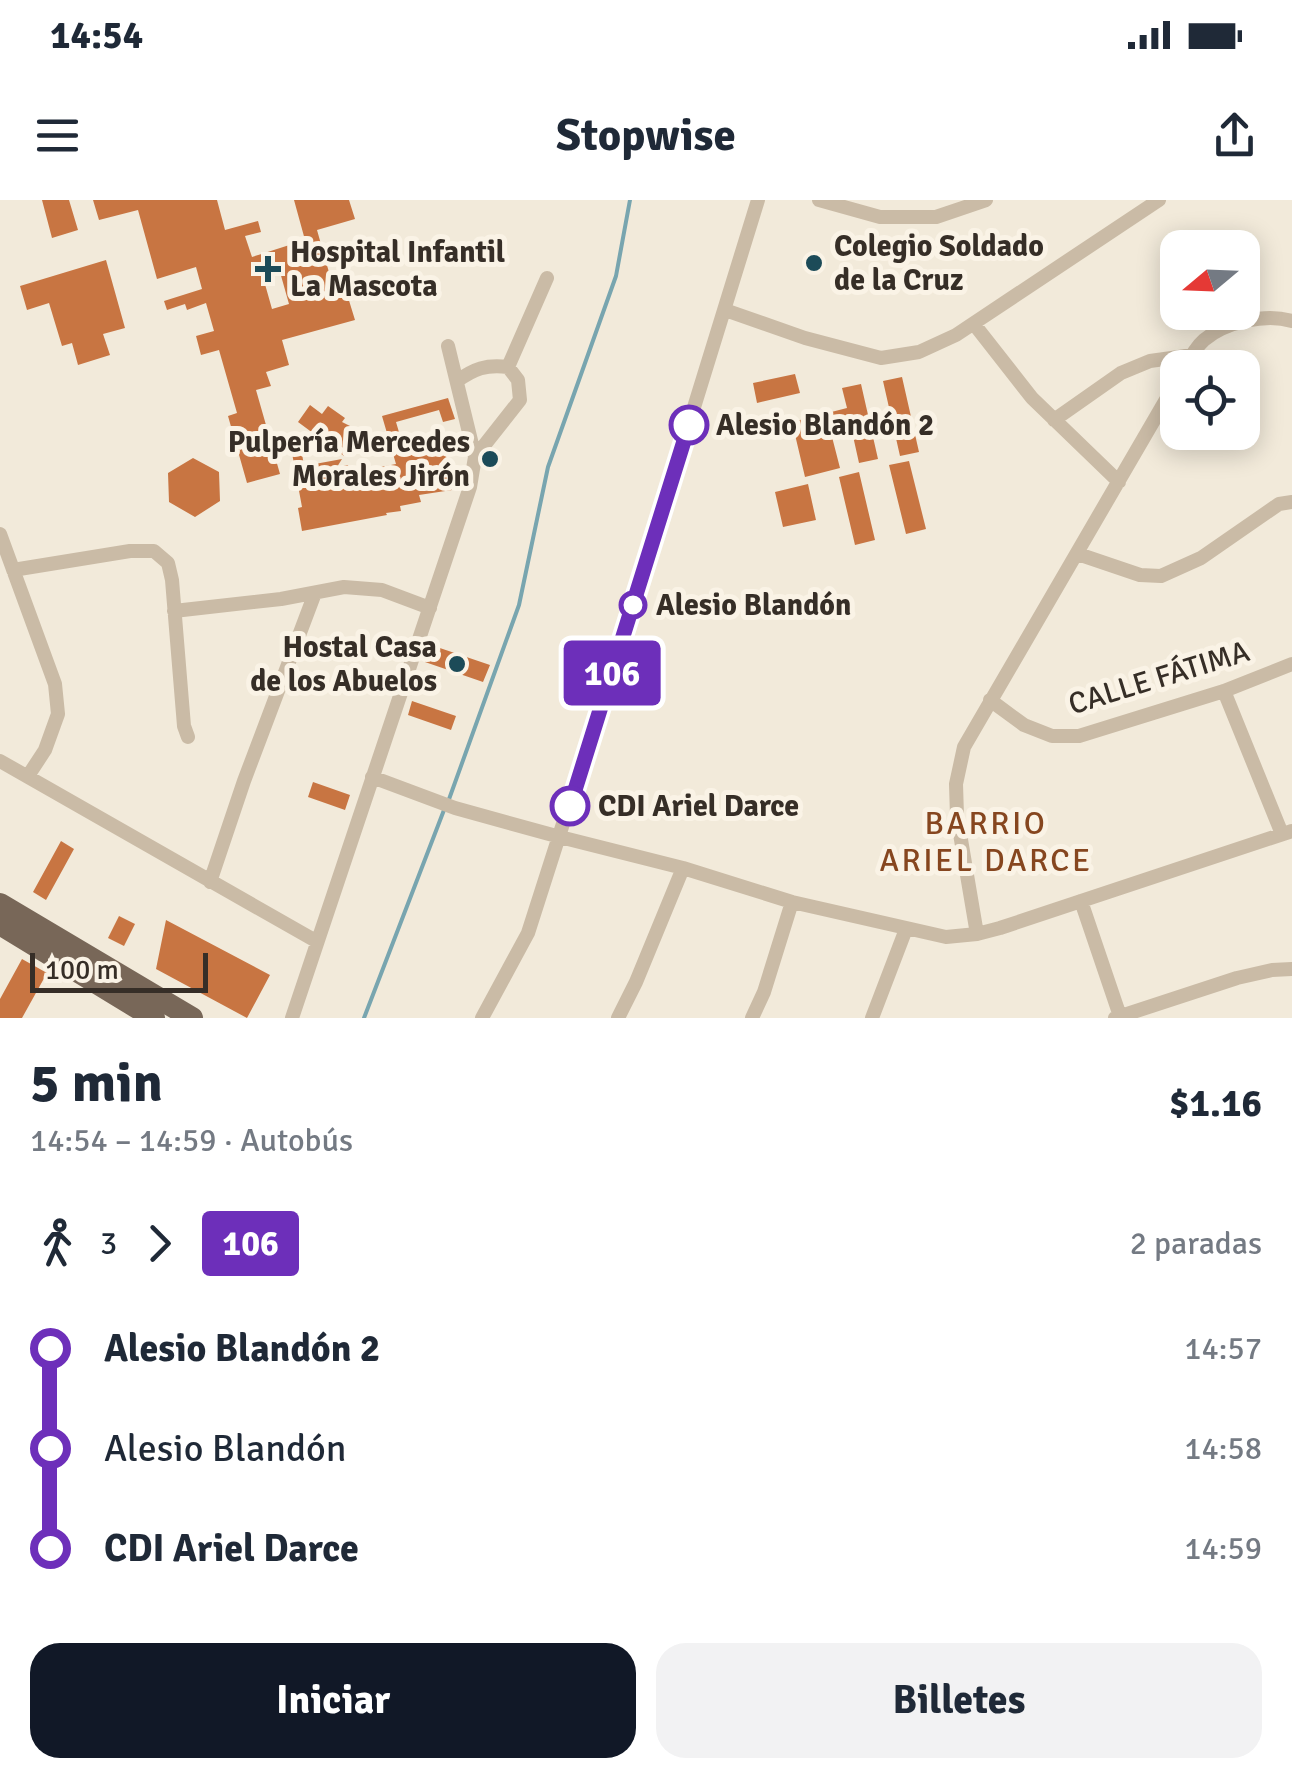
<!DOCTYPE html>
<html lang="es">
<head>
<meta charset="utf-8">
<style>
  :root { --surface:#fff; --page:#f2f2f3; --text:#1f2937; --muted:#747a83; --accent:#111827 }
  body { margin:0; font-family:Signika,sans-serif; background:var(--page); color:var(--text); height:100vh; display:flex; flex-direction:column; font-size:38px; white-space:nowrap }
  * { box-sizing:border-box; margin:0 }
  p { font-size:32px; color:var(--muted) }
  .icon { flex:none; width:55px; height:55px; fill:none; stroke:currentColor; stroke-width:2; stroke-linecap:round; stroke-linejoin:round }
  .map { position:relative; height:818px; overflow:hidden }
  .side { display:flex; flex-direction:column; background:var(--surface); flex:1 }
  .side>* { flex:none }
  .badge { padding:0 20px; border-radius:8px; font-size:35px; line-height:65px }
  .needle { width:65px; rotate:251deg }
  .fabs { position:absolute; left:1160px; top:30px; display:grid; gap:20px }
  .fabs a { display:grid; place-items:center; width:100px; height:100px; border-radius:20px; background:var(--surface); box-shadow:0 5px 25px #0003; font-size:50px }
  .scale { position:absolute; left:30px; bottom:25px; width:178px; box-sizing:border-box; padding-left:10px; border:5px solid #362e27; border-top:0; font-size:28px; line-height:35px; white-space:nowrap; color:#362e27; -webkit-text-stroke:8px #faf3e6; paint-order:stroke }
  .map>.badge { position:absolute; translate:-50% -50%; box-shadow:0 0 0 5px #fff }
  .legs { display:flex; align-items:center; gap:15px; height:110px; padding:0 30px; font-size:32px }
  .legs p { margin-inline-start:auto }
  .overview { display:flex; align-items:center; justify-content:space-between; height:170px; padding:0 30px }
  h1 { font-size:55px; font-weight:700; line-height:75px }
  .action { display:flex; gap:20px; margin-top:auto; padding:20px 30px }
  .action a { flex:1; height:115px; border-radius:30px; background:var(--accent); color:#fff; font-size:40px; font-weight:700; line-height:115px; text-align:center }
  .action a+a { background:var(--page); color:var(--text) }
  ul { padding:0 30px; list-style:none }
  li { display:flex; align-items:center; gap:35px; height:100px; font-size:38px }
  li i { display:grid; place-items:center; width:15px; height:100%; margin:0 12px; background:currentColor }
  li i::after { content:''; width:25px; height:25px; margin:-12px; border:8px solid; border-radius:50%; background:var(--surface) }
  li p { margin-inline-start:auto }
  li:first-child i { background:linear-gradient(#0000 50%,currentColor 0) }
  li:last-child i { background:linear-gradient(currentColor 50%,#0000 0) }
  .status { display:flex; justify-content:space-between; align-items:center; height:70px; padding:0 50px; background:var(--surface); direction:ltr }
  .status svg { height:28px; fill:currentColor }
  header { display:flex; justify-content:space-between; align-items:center; height:130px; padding:0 30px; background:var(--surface); font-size:45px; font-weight:700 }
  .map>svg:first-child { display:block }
</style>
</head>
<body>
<div class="status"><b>14:54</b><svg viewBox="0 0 49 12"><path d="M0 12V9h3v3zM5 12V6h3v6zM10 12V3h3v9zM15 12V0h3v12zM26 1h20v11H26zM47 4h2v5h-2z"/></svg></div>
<header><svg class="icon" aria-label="menu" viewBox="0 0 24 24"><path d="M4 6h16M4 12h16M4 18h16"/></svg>Stopwise<svg class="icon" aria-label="share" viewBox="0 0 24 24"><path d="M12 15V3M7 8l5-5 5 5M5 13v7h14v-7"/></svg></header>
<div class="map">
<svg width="1292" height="818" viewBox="0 0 1292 818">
  <rect width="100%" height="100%" fill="#f2eada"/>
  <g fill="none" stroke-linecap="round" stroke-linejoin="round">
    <path stroke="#78a5af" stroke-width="4" d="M448,602L519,405L548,267L616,76L630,0
      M364,818L444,610"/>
  </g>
  <path fill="#c87542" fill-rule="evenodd" d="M42,0H69L78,30L52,38Z
    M93,0H217L225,30L258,21L261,32L245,36L252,57L305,40L294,0H349L355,19L317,30L336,97L347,94L355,120L282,140L289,165L266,172L271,186L256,190L280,274L247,283L228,216L237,213L219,150L201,155L196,136L214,131L206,103L187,110L185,104L167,110L164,101L202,89L196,67L157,79L138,10L99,20ZM278,65L289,104L272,109L261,70Z
    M106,60L125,128L103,134L110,155L78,165L72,143L62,146L49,103L27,110L20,86Z
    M795,174L800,193L757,203L753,183Z
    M902,177L919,252L900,256L883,181Z
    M861,184L878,259L859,263L851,227L831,233L840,268L805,277L792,222L847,208L842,188Z
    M448,198L455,219L443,222L439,210L396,222L406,256L445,249L452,290L419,295L421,302L400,306L401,311L386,313L387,315L302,331L298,308L302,307L289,237L299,235L304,266L342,259L337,267L348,265L350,273L396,264L382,216Z
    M310,205L322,214L328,206L345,218L342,222L350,226L347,231L355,237L344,256L298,222Z
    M193,258L219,272L220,301L195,317L169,302L168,273Z
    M909,261L926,329L906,334L889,265Z
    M859,272L875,340L855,345L839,277Z
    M808,284L816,320L783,327L775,292Z
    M431,445L490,465L483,482L425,462Z
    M412,501L456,516L451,530L408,515Z
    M313,582L350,595L345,610L308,597Z
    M61,641L74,649L46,700L33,692Z
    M119,716L135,724L124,746L108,738Z
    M166,720L270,775L247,818L156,769Z
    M22,759L47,773L22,818H0V799Z"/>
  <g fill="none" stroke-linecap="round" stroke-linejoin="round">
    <path stroke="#cabba6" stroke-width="14" d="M819,0L880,17H936L986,0
      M725,110L805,138L881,158L919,152L956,135L1159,0
      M974,124L1032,198L1119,282
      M508,167L547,78
      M1185,168C1190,158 1196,147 1204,140C1225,122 1266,113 1292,121
      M457,181C474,169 486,164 508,167L518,180L520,200L475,257
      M1054,220L1121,173L1150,161L1193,155
      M0,334L55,484L58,514L45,550L28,576
      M1078,354L1140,375L1161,376L1201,358L1279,304L1292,302
      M13,370L130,351H154L168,363L172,380L184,526L188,537
      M174,411L281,399L344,387L382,390L430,408
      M1224,491L1282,634
      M990,500L1024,525L1052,536H1079L1224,491L1292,464
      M0,561L316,741
      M372,577L455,608L560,637L683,668L792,702L946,737L977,734L1000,728L1292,631
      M210,682L244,581L315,393
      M1081,701L1120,816
      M977,734L957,616L956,584L964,547L1178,179
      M292,818L470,287L475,257L448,146
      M482,818L528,733L633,405L758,0
      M618,818L636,782L683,668
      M752,818L764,792L792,702
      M872,818L906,729
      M1115,818L1237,778L1272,770L1292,769"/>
    <path stroke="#786758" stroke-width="22" d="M0,704L192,818
      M0,724L154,818"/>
  </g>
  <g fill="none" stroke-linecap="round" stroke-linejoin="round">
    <defs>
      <path id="line-1" d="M570,606L689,225"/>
    </defs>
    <use href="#line-1" stroke="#fff" stroke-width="22"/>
    <use href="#line-1" stroke="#6d2fba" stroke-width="15"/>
  </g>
  <g fill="#1c4b58" stroke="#faf3e6" stroke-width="4">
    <circle cx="814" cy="63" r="10"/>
    <path d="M263 54h10v10h10v10h-10v10h-10v-10h-10v-10h10z"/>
    <circle cx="490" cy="259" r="10"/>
    <circle cx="457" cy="464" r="10"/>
  </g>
  <g fill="#fff" stroke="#6d2fba" stroke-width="5">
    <circle cx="689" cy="225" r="18"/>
    <circle cx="633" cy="405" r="12"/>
    <circle cx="570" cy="606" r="18"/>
  </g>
  <g text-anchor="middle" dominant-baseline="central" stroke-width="10" stroke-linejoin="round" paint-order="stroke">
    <g font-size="30" font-weight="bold" fill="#362e27" stroke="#faf3e6" text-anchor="start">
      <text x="834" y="46">Colegio Soldado<tspan x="834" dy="34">de la Cruz</tspan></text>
      <text x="290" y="52">Hospital Infantil<tspan x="290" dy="34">La Mascota</tspan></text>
      <text x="470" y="242" text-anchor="end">Pulpería Mercedes<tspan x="470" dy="34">Morales Jirón</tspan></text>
      <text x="437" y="447" text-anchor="end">Hostal Casa<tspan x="437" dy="34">de los Abuelos</tspan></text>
    </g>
    <g font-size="30" font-weight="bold" fill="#362e27" stroke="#faf3e6" text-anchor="start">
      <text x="716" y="225">Alesio Blandón 2</text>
      <text x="656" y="405">Alesio Blandón</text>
      <text x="598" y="606">CDI Ariel Darce</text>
    </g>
    <g font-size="30" fill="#362e27" stroke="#faf3e6">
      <text transform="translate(1159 478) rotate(-17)">CALLE FÁTIMA</text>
    </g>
    <g font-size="32" letter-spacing="2.5" fill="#86461f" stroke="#faf3e6">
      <text x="986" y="623">BARRIO<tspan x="986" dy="37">ARIEL DARCE</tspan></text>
    </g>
  </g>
</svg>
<div class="fabs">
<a><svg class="needle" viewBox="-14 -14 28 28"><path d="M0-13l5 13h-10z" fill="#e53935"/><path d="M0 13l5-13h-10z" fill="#747a83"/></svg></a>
<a><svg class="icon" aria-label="locate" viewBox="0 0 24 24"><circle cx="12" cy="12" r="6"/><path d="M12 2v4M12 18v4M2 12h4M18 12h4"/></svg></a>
</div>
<div class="scale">100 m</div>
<b class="badge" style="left:612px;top:473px;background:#6d2fba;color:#fff">106</b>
</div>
<section class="side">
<div class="overview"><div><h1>5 min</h1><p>14:54 – 14:59 · Autobús</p></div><b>$1.16</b></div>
<div class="legs"><svg class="icon" aria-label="walk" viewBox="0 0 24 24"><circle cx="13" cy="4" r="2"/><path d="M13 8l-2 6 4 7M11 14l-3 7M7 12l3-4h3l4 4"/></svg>3<svg class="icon" aria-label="forward" viewBox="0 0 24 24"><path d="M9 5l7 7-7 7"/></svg><b class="badge" style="background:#6d2fba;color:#fff">106</b><p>2 paradas</p></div>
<ul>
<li><i style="color:#6d2fba"></i><b>Alesio Blandón 2</b><p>14:57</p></li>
<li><i style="color:#6d2fba"></i><span>Alesio Blandón</span><p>14:58</p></li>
<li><i style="color:#6d2fba"></i><b>CDI Ariel Darce</b><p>14:59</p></li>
</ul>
<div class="action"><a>Iniciar</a><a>Billetes</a></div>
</section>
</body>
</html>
